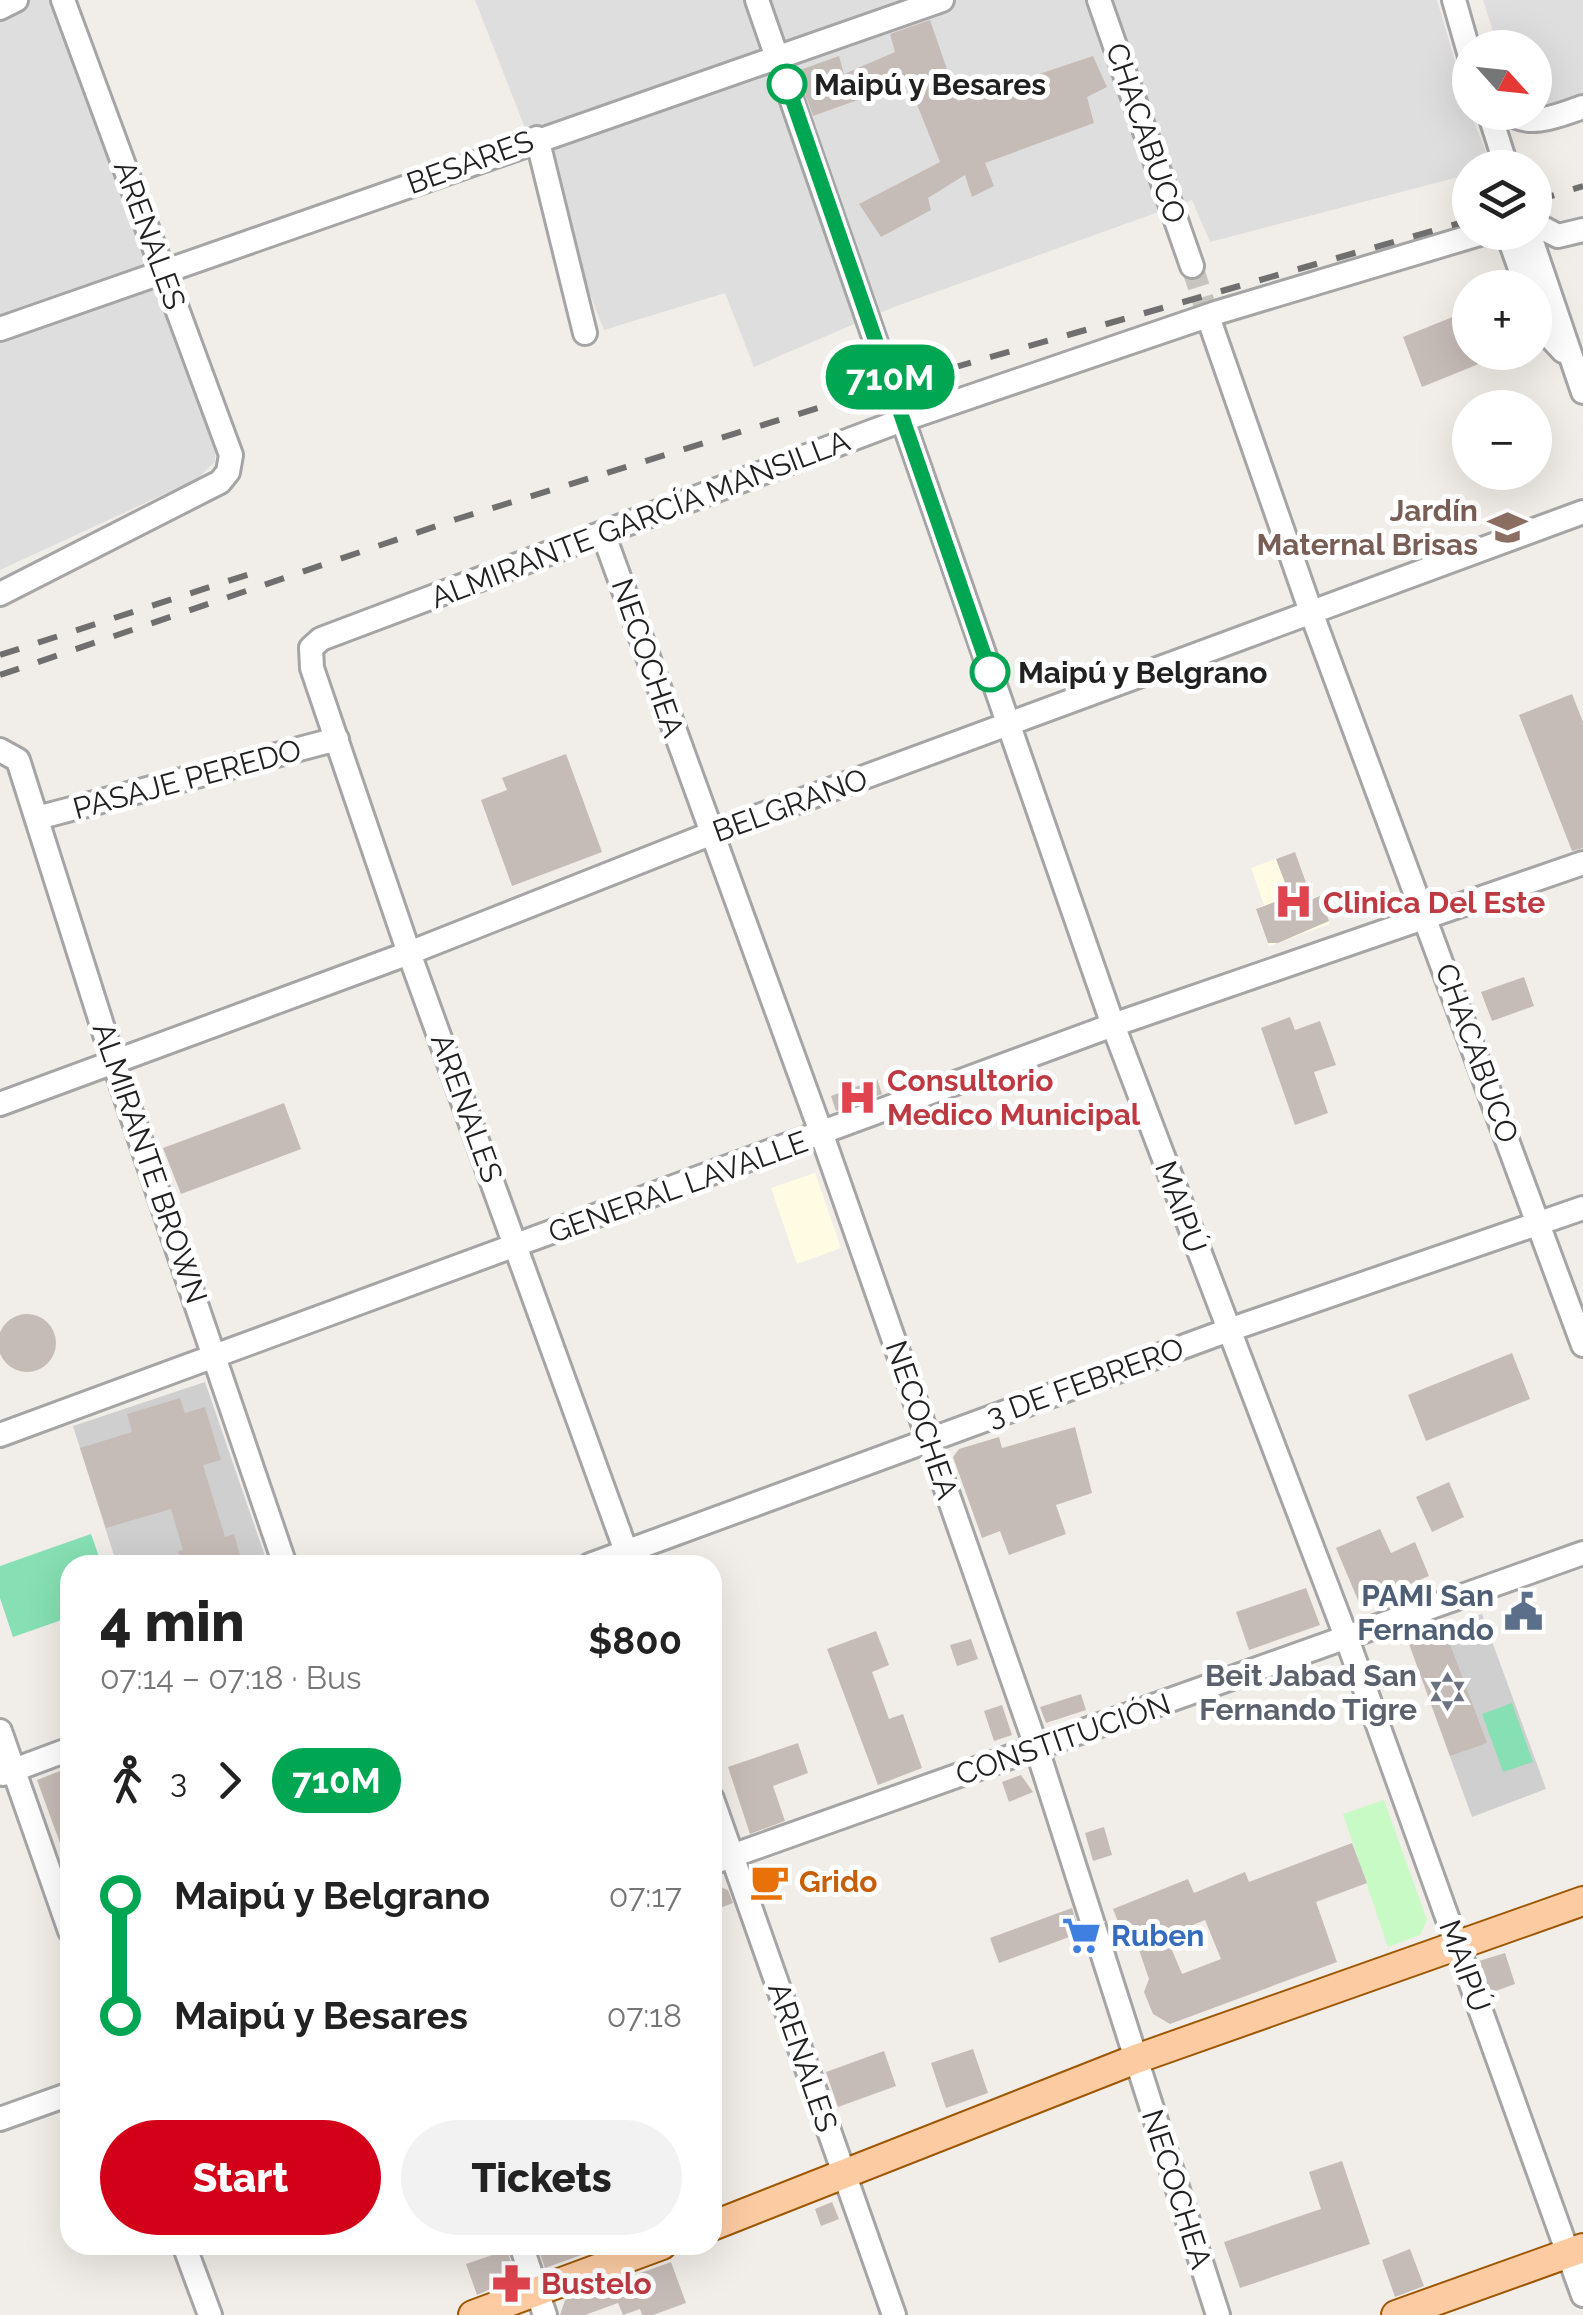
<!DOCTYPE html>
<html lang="en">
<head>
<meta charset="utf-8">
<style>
  :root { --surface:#fff; --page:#f2f2f2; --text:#222; --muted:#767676; --accent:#d20019 }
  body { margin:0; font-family:Raleway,sans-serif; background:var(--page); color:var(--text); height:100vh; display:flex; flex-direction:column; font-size:38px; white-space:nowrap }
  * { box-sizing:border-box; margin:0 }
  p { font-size:32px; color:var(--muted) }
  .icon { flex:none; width:55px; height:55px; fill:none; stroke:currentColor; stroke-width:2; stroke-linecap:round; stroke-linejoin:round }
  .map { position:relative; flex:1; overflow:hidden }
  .sheet { position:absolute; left:60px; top:1555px; width:662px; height:700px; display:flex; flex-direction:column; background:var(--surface); border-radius:30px; box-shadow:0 10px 40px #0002 }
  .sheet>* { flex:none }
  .badge { padding:0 20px; border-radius:32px; font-size:35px; line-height:65px }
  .needle { width:65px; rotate:117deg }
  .buttons { position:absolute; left:1452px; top:30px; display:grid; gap:20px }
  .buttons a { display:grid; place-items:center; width:100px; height:100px; border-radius:50%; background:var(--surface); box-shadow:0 10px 40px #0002; font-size:50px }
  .map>.badge { position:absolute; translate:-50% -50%; box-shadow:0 0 0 5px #fff }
  .legs { display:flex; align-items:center; gap:15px; height:110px; padding:0 40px; font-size:32px }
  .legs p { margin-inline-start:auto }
  .head { display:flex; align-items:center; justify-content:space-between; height:170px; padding:0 40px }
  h1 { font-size:55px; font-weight:800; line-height:75px }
  .primary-button { display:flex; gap:20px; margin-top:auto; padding:20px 40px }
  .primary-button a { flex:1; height:115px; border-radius:60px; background:var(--accent); color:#fff; font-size:40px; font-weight:800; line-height:115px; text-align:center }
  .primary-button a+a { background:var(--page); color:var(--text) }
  ul { padding:0 40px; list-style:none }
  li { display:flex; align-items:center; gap:35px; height:120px; font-size:38px }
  li i { display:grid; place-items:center; width:15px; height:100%; margin:0 12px; background:currentColor }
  li i::after { content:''; width:25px; height:25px; margin:-12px; border:8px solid; border-radius:50%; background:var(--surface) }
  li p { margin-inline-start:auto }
  li:first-child i { background:linear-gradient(#0000 50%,currentColor 0) }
  li:last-child i { background:linear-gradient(currentColor 50%,#0000 0) }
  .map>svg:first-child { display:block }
</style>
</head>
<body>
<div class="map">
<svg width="1583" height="2315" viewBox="0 0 1583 2315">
  <rect width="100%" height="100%" fill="#f1ede8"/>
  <path fill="#dfdede" d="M0,0H50L216,438L215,462L197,479L0,570Z
    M475,0H1437L1470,112L1492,167L1470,168V174L1210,242L1192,200L894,307L754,367L725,293L604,330Z
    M1483,0H1583V96L1535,110V48L1498,47Z"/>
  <path fill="#fffce3" d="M1295,852L1312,898L1320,896L1330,924L1269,946L1256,909L1264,905L1251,868Z
    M815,1173L841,1248L797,1264L771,1188Z"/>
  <path fill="#cfcfcf" d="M205,1382L268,1565H117L73,1426Z
    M1482,1614L1546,1789L1472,1817L1408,1641Z"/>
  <path fill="#c8fac6" d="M1384,1800L1427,1920L1420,1935L1388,1947L1343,1814Z"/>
  <path fill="#86e0b3" d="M91,1534L102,1565H70V1617L13,1637L0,1598V1566Z
    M1512,1703L1533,1762L1503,1772L1482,1714Z"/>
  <path fill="#c6bcb7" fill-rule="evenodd" d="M930,20L958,101L1093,56L1107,87L1087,97L1094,123L985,163L994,186L972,197L965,175L928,198L931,210L881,237L859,204L940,162L908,82L813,116L797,71L839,56L844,74L895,52L890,34Z
    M1470,310V352L1506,353L1422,387L1403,337Z
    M1572,694L1583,722V848L1572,851L1519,715Z
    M566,754L602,852L512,886L481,800L507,790L502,778Z
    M1295,852L1312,899L1320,896L1329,921L1278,943H1268L1256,909L1290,896L1276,859Z
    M1524,977L1534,1006L1492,1021L1481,992Z
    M1290,1017L1295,1030L1320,1021L1336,1065L1314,1072L1328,1113L1295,1125L1261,1028Z
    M877,1079L882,1094L836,1111L831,1096Z
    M284,1103L301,1149L181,1194L163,1148Z
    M-2 1343a29 29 0 1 1 58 0a29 29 0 1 1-58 0Z
    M1512,1353L1530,1399L1426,1441L1408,1395Z
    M180,1398L185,1413L205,1407L221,1460L203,1465L225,1537L234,1534L243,1565H182L178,1551L183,1550L171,1509L106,1528L80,1448L132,1432L127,1414Z
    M1075,1427L1092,1493L1056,1505L1066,1534L1009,1555L1000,1531L982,1538L953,1457L959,1449L999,1437L1002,1448Z
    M1449,1482L1464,1517L1432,1532L1416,1497Z
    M1380,1529L1391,1553L1415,1542L1429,1576L1360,1605L1336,1548Z
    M1306,1588L1320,1625L1249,1650L1236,1612Z
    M1444,1628L1487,1743L1450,1756L1408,1641Z
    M876,1631L889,1665L872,1672L889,1719L903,1714L922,1768L878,1785L827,1649Z
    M971,1639L978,1659L957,1666L950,1645Z
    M1081,1694L1086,1710L1046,1723L1040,1707Z
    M1002,1705L1012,1735L994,1741L984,1711Z
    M798,1743L808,1773L773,1786L785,1821L750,1834L728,1767Z
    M60,1771L66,1788L70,1786L68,1865L37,1780Z
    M1021,1775L1033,1792L1009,1802L1002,1782Z
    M1104,1827L1112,1855L1093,1861L1085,1833Z
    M1352,1843L1367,1883L1316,1902L1337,1962L1170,2024L1153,2014L1144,1992L1149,1979L1139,1950L1127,1944L1113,1909L1188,1879L1194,1893L1245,1872L1249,1882ZM1205,1920L1221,1959L1182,1974L1166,1936Z
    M712,1884L728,1890L733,1903L712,1911Z
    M1072,1908L1080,1933L999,1963L990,1938Z
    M1505,1953L1515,1984L1490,1993L1479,1961Z
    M973,2049L988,2093L946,2108L931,2063Z
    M884,2051L896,2086L838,2107L826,2072Z
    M1342,2161L1370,2244L1240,2288L1224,2242L1321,2209L1309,2172Z
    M832,2202L839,2219L821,2226L815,2209Z
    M537,2245H601V2248L545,2268Z
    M1410,2249L1424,2286L1395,2297L1382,2260Z
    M507,2250L516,2278L477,2295L466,2264Z
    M671,2262L686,2303L653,2315H642L640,2309L623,2315L618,2303L585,2315H560L565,2300Z"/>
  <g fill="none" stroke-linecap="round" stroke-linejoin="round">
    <path stroke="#c7c4c0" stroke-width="22" stroke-dasharray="22 11" stroke-linecap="butt" d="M1192,266L1212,328"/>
    <defs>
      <path id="minor" d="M757,0L1113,1025L1347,1639L1583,2295
        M1099,0L1192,266
        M1454,0L1470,56
        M0,8L16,0
        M1489,112L1503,156
        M1508,112C1530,129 1559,115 1583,107
        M537,138L585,333
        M1535,224L1558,236L1583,230
        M1507,232L1527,288
        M1531,239L1583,392
        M1535,308L1549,336L1563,351
        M1212,328L1311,612L1583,1345
        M0,329L942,0
        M603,533L822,1135L1037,1749L1218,2315
        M0,594L220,482L228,472L231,455L63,0
        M0,750L18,760L114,1063L285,1565
        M37,818L337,739
        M0,1104L409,953L710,834L1583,512
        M0,1435L1113,1025L1583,863
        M590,1565L1226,1331L1583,1208
        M631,1565L409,953L312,668L311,648L321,639L905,419L1219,312L1486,232
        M0,1731L70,1931
        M3,1774L70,1749
        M712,1799L894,2315
        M712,1863L1583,1553
        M0,2119L70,2094
        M184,2245L210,2315
        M521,2245L545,2315"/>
      <path id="major" d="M712,2226L1136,2059L1583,1901
        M473,2315L662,2245
        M1396,2315L1583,2248"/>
    </defs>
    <use href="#minor" stroke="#a5a5a5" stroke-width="28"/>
    <use href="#major" stroke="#9e5700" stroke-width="32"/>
    <use href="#minor" stroke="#fff" stroke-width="22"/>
    <use href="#major" stroke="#fccba2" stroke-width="28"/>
    <path stroke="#6f6f6f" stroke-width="6" stroke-dasharray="20 20" stroke-linecap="butt" d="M1535,201L1583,186
      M0,655L259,571
      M0,675L457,519L893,385L1470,220"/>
  </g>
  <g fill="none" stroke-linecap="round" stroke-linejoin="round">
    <defs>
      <path id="line-1" d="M787,84L990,672"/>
    </defs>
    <use href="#line-1" stroke="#fff" stroke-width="22"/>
    <use href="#line-1" stroke="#00a651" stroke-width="15"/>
  </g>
  <defs>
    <symbol id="school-bare" viewBox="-9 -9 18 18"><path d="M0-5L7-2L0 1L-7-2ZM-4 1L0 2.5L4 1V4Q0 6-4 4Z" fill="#8d6e63" stroke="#fff" stroke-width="2.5" paint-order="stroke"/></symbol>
    <symbol id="hospital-bare" viewBox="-9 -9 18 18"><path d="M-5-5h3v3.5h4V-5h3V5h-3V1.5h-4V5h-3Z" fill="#e0444e" stroke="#fff" stroke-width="2.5" paint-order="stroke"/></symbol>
    <symbol id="civic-bare" viewBox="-9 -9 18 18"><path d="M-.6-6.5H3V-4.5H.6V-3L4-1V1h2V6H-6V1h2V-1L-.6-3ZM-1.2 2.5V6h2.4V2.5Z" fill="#5c6f8a" stroke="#fff" stroke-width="2.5" paint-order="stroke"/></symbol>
    <symbol id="synagogue-bare" viewBox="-9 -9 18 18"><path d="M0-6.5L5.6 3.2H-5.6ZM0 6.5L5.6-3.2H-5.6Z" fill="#6b7280" stroke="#fff" stroke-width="2.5" paint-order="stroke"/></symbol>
    <symbol id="cafe-bare" viewBox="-9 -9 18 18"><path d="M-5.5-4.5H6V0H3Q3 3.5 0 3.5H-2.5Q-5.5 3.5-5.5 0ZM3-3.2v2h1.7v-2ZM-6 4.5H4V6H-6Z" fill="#e8710a" stroke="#fff" stroke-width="2.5" paint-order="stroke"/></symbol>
    <symbol id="supermarket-bare" viewBox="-9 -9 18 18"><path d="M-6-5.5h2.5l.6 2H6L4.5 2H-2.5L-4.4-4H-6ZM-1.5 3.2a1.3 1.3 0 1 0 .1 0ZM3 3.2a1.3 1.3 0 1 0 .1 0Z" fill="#3f7fe0" stroke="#fff" stroke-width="2.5" paint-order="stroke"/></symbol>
    <symbol id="pharmacy-bare" viewBox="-9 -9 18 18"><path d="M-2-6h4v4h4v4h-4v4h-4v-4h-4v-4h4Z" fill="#e0444e" stroke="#fff" stroke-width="2.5" paint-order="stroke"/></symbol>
  </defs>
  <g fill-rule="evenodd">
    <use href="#school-bare" x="1480" y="500" width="55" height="55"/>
    <use href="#hospital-bare" x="1266" y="874" width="55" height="55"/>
    <use href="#hospital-bare" x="830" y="1070" width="55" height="55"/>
    <use href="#civic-bare" x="1496" y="1584" width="55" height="55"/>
    <use href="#synagogue-bare" x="1420" y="1664" width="55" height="55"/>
    <use href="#cafe-bare" x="742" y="1854" width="55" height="55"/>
    <use href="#supermarket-bare" x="1054" y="1908" width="55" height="55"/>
    <use href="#pharmacy-bare" x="484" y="2256" width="55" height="55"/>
  </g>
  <g fill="#fff" stroke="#00a651" stroke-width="5">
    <circle cx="787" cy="84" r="18"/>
    <circle cx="990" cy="672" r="18"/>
  </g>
  <g text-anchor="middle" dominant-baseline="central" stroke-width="10" stroke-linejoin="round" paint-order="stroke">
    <g font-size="30" font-weight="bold" fill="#212121" stroke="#fff" text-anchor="start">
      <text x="814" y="84">Maipú y Besares</text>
      <text x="1018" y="672">Maipú y Belgrano</text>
    </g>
    <g font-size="30" fill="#212121" stroke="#fff">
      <text transform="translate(1146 133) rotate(71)">CHACABUCO</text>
      <text transform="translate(470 162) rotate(-20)">BESARES</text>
      <text transform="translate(150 235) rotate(70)">ARENALES</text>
      <text transform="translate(640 519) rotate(-21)">ALMIRANTE GARCÍA MANSILLA</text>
      <text transform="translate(648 658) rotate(71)">NECOCHEA</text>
      <text transform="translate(187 779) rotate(-15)">PASAJE PEREDO</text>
      <text transform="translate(790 805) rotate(-20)">BELGRANO</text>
      <text transform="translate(1477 1053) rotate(70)">CHACABUCO</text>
      <text transform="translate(467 1108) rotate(70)">ARENALES</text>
      <text transform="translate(150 1163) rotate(71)">ALMIRANTE BROWN</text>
      <text transform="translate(678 1187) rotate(-20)">GENERAL LAVALLE</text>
      <text transform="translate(1181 1207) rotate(70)">MAIPÚ</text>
      <text transform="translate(1085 1382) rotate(-20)">3 DE FEBRERO</text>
      <text transform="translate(922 1420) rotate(71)">NECOCHEA</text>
      <text transform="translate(1063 1739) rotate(-19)">CONSTITUCIÓN</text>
      <text transform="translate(1465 1966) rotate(70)">MAIPÚ</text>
      <text transform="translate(803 2057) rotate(71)">ARENALES</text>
      <text transform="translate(1177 2189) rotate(72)">NECOCHEA</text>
    </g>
    <g font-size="30" font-weight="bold" fill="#785e54" stroke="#fff" text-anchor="end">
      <text x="1478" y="510">Jardín<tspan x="1478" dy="34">Maternal Brisas</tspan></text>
    </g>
    <g font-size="30" font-weight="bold" fill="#be3a42" stroke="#fff" text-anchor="start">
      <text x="1323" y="902">Clinica Del Este</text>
      <text x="887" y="1080">Consultorio<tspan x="887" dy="34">Medico Municipal</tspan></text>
      <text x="541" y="2283">Bustelo</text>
    </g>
    <g font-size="30" font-weight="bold" fill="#4e5e75" stroke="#fff" text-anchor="end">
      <text x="1494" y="1595">PAMI San<tspan x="1494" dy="34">Fernando</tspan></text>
    </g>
    <g font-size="30" font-weight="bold" fill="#5b616d" stroke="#fff" text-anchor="end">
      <text x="1417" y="1675">Beit Jabad San<tspan x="1417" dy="34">Fernando Tigre</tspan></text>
    </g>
    <g font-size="30" font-weight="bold" fill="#c56008" stroke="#fff" text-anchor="start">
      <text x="799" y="1881">Grido</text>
    </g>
    <g font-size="30" font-weight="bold" fill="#366cbe" stroke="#fff" text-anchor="start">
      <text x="1111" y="1935">Ruben</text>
    </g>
  </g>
</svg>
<div class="buttons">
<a><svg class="needle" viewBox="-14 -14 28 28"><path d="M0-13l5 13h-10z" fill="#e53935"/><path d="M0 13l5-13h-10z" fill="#767676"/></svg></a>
<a><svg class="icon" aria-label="layers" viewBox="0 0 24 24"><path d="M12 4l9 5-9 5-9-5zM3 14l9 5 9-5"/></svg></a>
<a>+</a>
<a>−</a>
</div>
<b class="badge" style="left:890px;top:377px;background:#00a651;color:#fff">710M</b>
<section class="sheet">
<div class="head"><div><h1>4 min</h1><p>07:14 – 07:18 · Bus</p></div><b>$800</b></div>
<div class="legs"><svg class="icon" aria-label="walk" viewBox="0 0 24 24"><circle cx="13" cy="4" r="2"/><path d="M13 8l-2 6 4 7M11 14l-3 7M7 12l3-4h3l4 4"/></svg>3<svg class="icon" aria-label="forward" viewBox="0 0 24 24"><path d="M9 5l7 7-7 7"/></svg><b class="badge" style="background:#00a651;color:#fff">710M</b></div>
<ul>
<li><i style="color:#00a651"></i><b>Maipú y Belgrano</b><p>07:17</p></li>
<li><i style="color:#00a651"></i><b>Maipú y Besares</b><p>07:18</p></li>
</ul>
<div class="primary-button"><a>Start</a><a>Tickets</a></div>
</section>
</div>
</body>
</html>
